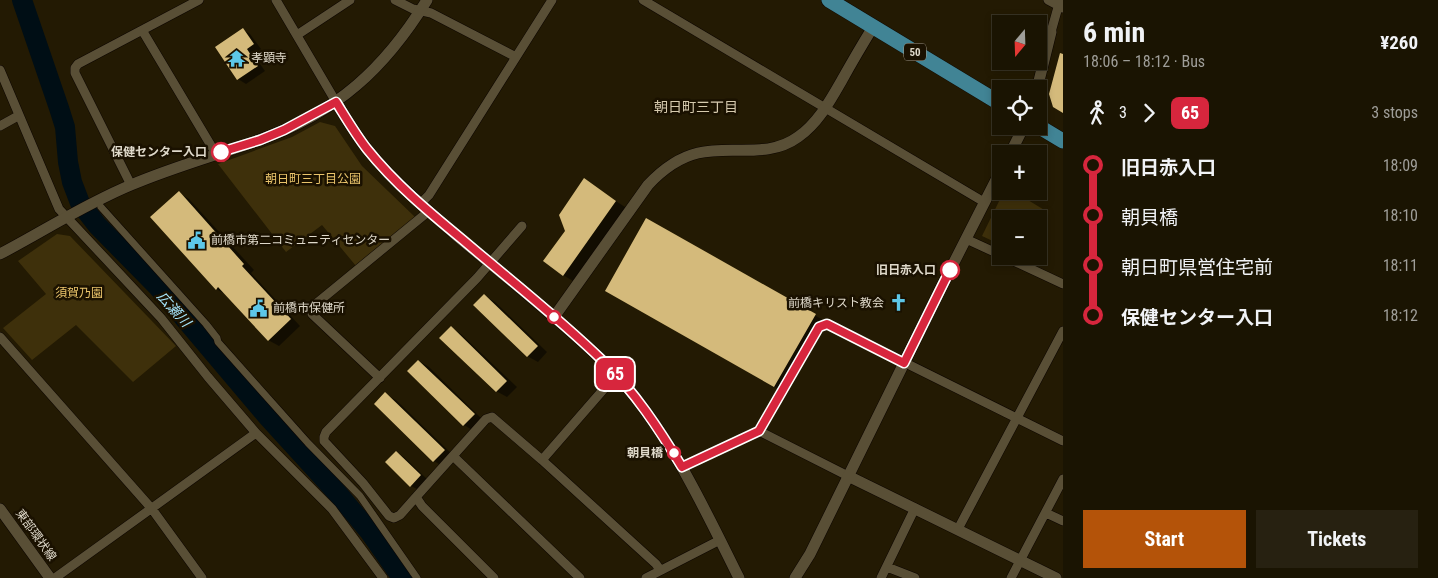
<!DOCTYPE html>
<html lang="en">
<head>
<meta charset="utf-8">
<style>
  :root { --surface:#1a1402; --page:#272111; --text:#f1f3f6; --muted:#9f9e99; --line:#383324; --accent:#b45309 }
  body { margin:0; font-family:"Roboto Condensed","Noto Sans JP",sans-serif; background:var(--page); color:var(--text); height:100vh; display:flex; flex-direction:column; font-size:19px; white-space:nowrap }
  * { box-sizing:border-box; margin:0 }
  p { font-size:16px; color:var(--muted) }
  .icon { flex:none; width:28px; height:28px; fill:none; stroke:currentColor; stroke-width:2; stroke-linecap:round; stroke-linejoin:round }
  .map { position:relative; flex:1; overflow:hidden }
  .sheet { display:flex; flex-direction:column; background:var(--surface); width:375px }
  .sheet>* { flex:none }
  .badge { padding:0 10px; border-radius:8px; font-size:18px; line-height:32px }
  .needle { width:32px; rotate:199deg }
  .tools { position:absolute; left:992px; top:15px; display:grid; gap:10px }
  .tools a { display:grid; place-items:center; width:55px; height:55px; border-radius:0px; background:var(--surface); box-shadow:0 2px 8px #0003,0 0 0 1px var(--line); font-size:25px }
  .map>.badge { position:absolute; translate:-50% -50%; box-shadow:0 0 0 2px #fff }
  .legs { display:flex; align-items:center; gap:8px; height:55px; padding:0 20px; font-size:16px }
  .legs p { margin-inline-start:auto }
  .overview { display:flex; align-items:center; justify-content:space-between; height:85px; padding:0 20px }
  h1 { font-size:28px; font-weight:700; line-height:38px }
  .cta { display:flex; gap:10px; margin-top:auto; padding:10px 20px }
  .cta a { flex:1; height:58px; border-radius:0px; background:var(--accent); color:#fff; font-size:20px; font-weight:700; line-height:58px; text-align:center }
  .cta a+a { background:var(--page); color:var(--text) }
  ul { padding:0 20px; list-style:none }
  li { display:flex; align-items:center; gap:18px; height:50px; font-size:19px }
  li i { display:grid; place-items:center; width:8px; height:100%; margin:0 6px; background:currentColor }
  li i::after { content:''; width:12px; height:12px; margin:-6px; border:4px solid; border-radius:50%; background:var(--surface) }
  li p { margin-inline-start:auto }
  li:first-child i { background:linear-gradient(#0000 50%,currentColor 0) }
  li:last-child i { background:linear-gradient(currentColor 50%,#0000 0) }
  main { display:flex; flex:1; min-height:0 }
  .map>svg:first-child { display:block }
</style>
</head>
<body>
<main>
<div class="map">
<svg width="1063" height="578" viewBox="0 0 1063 578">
  <rect width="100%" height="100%" fill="#231a03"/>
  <path fill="#3e300b" d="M320,122L335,126L362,166L415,217L356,266L322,225L286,252L218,164L292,137Z
    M1004,191H1013L1046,211L1039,227V219H1001V245L982,236Z
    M57,234L70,236L176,346L133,382L76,325L32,360L3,328L46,294L18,261Z"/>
  <path fill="#0007" d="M243,30L250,34L261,49L253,54L265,71L246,84L238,79L216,47Z
    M584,180L631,211L578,284L563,275Z
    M179,193L189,199L254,270L251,273L300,326L279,346L268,340L227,295L216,289Z
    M647,220L823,320L782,391L606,290Z
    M485,296L495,302L547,352L538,362L527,356Z
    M451,328L461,334L517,387L507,397L496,391Z
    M419,361L429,367L484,421L474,431L464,425L409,371Z
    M385,394L396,400L454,456L444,467L434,461Z
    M396,452L404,457L428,480L419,490L411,486Z"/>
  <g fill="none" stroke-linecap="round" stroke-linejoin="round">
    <path stroke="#000e15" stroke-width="20" d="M22,0L59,108L65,127L68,162L72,182L80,203L97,225L158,287L267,416L339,495L369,531L402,578"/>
  </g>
  <path fill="#d4ba7b" d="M243,28L254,44L247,49L258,66L237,80L215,47Z
    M1060,53L1063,54V113L1053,107L1049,94Z
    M584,178L616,201L563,276L543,261L565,231L559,215Z
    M179,191L244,264L242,266L291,319L268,341L218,287L216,290L150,217Z
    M646,218L816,314L774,387L605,291Z
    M484,294L538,346L527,357L473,305Z
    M451,326L507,381L496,392L439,338Z
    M418,360L475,414L463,426L407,371Z
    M385,392L445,450L433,462L374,404Z
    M396,451L421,475L410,487L385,462Z"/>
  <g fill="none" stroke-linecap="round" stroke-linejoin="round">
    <defs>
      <path id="pedestrian" d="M101,207L206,324L217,338L218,342L308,443L360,496L417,578"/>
      <path id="minor" d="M276,0L336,102
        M395,0L413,9L431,13L516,57
        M643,0L984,202
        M1048,0L1063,8
        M142,30L216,154
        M1051,32L1060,0
        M297,35L350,0
        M0,70L59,209L161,318L208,377L256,433L332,509L383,578
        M0,126L18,116
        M131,185L75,73V68L78,64L199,0
        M420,204L429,195L552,0
        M522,226L477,278L326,432L324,437V441L363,483L389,516L394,518L400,515L416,497L486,419L492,417L542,460L656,564L660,570
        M966,239L1001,255
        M1003,256L1063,284
        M0,337L152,509L202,578
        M380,378L312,314V307L429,211
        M759,431L819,327L827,324L1063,441
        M453,456L580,578
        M542,460L616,375
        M682,467L759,431L848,476
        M416,497L422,506L494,578
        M1046,513L1063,521
        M958,529L1063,331
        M887,567L915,578
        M55,578L256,433
        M646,578L720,540
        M881,578L915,508
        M1011,578L1063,479"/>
      <path id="tertiary" d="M1037,89L1051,32
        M336,102C346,118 356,135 367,149C394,182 426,209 457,236C506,277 557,317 603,361C665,422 701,502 739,578
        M1010,154L1024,126
        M0,254C44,231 85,204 131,185C173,167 217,155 259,140C337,113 385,68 427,0
        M554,317L648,185C662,170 677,158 698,153C731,145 768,159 798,137C818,123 830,101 842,80C852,62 862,45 873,27
        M848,476L1056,578
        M0,509L50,578
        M795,578L810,554L942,286L1001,170"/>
      <path id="trunk" d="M829,0L1001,104
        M1038,126L1063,141"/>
    </defs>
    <use href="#pedestrian" stroke="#0c0500" stroke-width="8"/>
    <use href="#minor" stroke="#0c0500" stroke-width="10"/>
    <use href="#tertiary" stroke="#0c0500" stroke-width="12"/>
    <use href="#trunk" stroke="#0c0500" stroke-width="16"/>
    <use href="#pedestrian" stroke="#594f36" stroke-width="7"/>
    <use href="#minor" stroke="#594f36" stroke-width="9"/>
    <use href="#tertiary" stroke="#594f36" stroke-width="11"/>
    <use href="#trunk" stroke="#418495" stroke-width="15"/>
  </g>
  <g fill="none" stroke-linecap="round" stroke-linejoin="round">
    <defs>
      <path id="line-1" d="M221,152L260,140L284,130L336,102C346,118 356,135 367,149C395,184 429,212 463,240C510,280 559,318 603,361C635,392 659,429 682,467L759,431L819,327L827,324L904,363L950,270"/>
    </defs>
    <use href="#line-1" stroke="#fff" stroke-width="11"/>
    <use href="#line-1" stroke="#d7263d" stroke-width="8"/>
  </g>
  <defs>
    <symbol id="temple-bare" viewBox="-9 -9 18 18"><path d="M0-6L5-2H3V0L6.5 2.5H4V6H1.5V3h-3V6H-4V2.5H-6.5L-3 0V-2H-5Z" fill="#5dc7e8" stroke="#1a1100" stroke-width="2.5" paint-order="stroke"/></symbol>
    <symbol id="civic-bare" viewBox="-9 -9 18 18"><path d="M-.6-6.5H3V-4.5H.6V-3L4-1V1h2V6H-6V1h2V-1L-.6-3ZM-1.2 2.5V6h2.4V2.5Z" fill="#5dc7e8" stroke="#1a1100" stroke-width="2.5" paint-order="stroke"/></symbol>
    <symbol id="church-bare" viewBox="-9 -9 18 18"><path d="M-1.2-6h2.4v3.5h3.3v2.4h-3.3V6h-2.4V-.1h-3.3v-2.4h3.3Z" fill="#5dc7e8" stroke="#1a1100" stroke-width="2.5" paint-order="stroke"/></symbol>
  </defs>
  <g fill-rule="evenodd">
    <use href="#temple-bare" x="224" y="46" width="25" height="25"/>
    <use href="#civic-bare" x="184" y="228" width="25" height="25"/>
    <use href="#church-bare" x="886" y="290" width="25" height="25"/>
    <use href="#civic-bare" x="246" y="296" width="25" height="25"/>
  </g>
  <g fill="#fff" stroke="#d7263d" stroke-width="2.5">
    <circle cx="221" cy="152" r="9"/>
    <circle cx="950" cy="270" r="9"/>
    <circle cx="554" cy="317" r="6"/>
    <circle cx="674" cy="453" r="6"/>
  </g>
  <g text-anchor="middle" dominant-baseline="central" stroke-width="5" stroke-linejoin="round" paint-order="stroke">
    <rect fill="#1a1100" stroke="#a49d8d" stroke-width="1" x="904" y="43.5" width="22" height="17" rx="4"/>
    <g font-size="11" font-weight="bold" fill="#dfd9ca">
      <text x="915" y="52">50</text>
    </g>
    <g font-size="12" fill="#dfd9ca" stroke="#1a1100" text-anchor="start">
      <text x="251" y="58">孝顕寺</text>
      <text x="211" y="240">前橋市第二コミュニティセンター</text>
      <text x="884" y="303" text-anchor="end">前橋キリスト教会</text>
      <text x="273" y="308">前橋市保健所</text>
    </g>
    <g font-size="12" font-weight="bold" fill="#dfd9ca" stroke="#1a1100" text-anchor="end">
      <text x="207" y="152">保健センター入口</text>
      <text x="936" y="270">旧日赤入口</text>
      <text x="663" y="453">朝貝橋</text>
    </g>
    <g font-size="12" fill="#eac46b" stroke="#1a1100">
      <text x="313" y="179">朝日町三丁目公園</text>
      <text x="79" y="293">須賀乃園</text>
    </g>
    <g font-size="12" fill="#dfd9ca" stroke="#1a1100">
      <text transform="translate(36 535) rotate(54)">東部環状線</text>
    </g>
    <g font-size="14" fill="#d6caae" stroke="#1a1100">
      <text x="696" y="107">朝日町三丁目</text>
    </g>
    <g font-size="14" font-style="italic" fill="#a4e3f9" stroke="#1a1100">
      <text transform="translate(174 309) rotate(48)">広瀬川</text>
    </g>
  </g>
</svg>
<div class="tools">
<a><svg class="needle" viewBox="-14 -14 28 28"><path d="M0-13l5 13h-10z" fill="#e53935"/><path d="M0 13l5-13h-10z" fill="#9f9e99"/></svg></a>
<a><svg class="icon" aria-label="locate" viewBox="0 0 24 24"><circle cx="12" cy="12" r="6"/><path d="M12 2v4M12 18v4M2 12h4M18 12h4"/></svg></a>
<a>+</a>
<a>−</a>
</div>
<b class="badge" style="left:615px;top:374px;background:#d7263d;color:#fff">65</b>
</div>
<section class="sheet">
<div class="overview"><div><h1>6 min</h1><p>18:06 – 18:12 · Bus</p></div><b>¥260</b></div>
<div class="legs"><svg class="icon" aria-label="walk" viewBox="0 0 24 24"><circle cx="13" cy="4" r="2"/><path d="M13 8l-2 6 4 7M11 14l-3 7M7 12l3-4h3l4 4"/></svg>3<svg class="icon" aria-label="forward" viewBox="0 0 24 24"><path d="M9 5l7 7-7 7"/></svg><b class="badge" style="background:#d7263d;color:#fff">65</b><p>3 stops</p></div>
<ul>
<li><i style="color:#d7263d"></i><b>旧日赤入口</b><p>18:09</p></li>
<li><i style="color:#d7263d"></i><span>朝貝橋</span><p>18:10</p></li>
<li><i style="color:#d7263d"></i><span>朝日町県営住宅前</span><p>18:11</p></li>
<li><i style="color:#d7263d"></i><b>保健センター入口</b><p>18:12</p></li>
</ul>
<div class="cta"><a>Start</a><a>Tickets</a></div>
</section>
</main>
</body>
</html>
